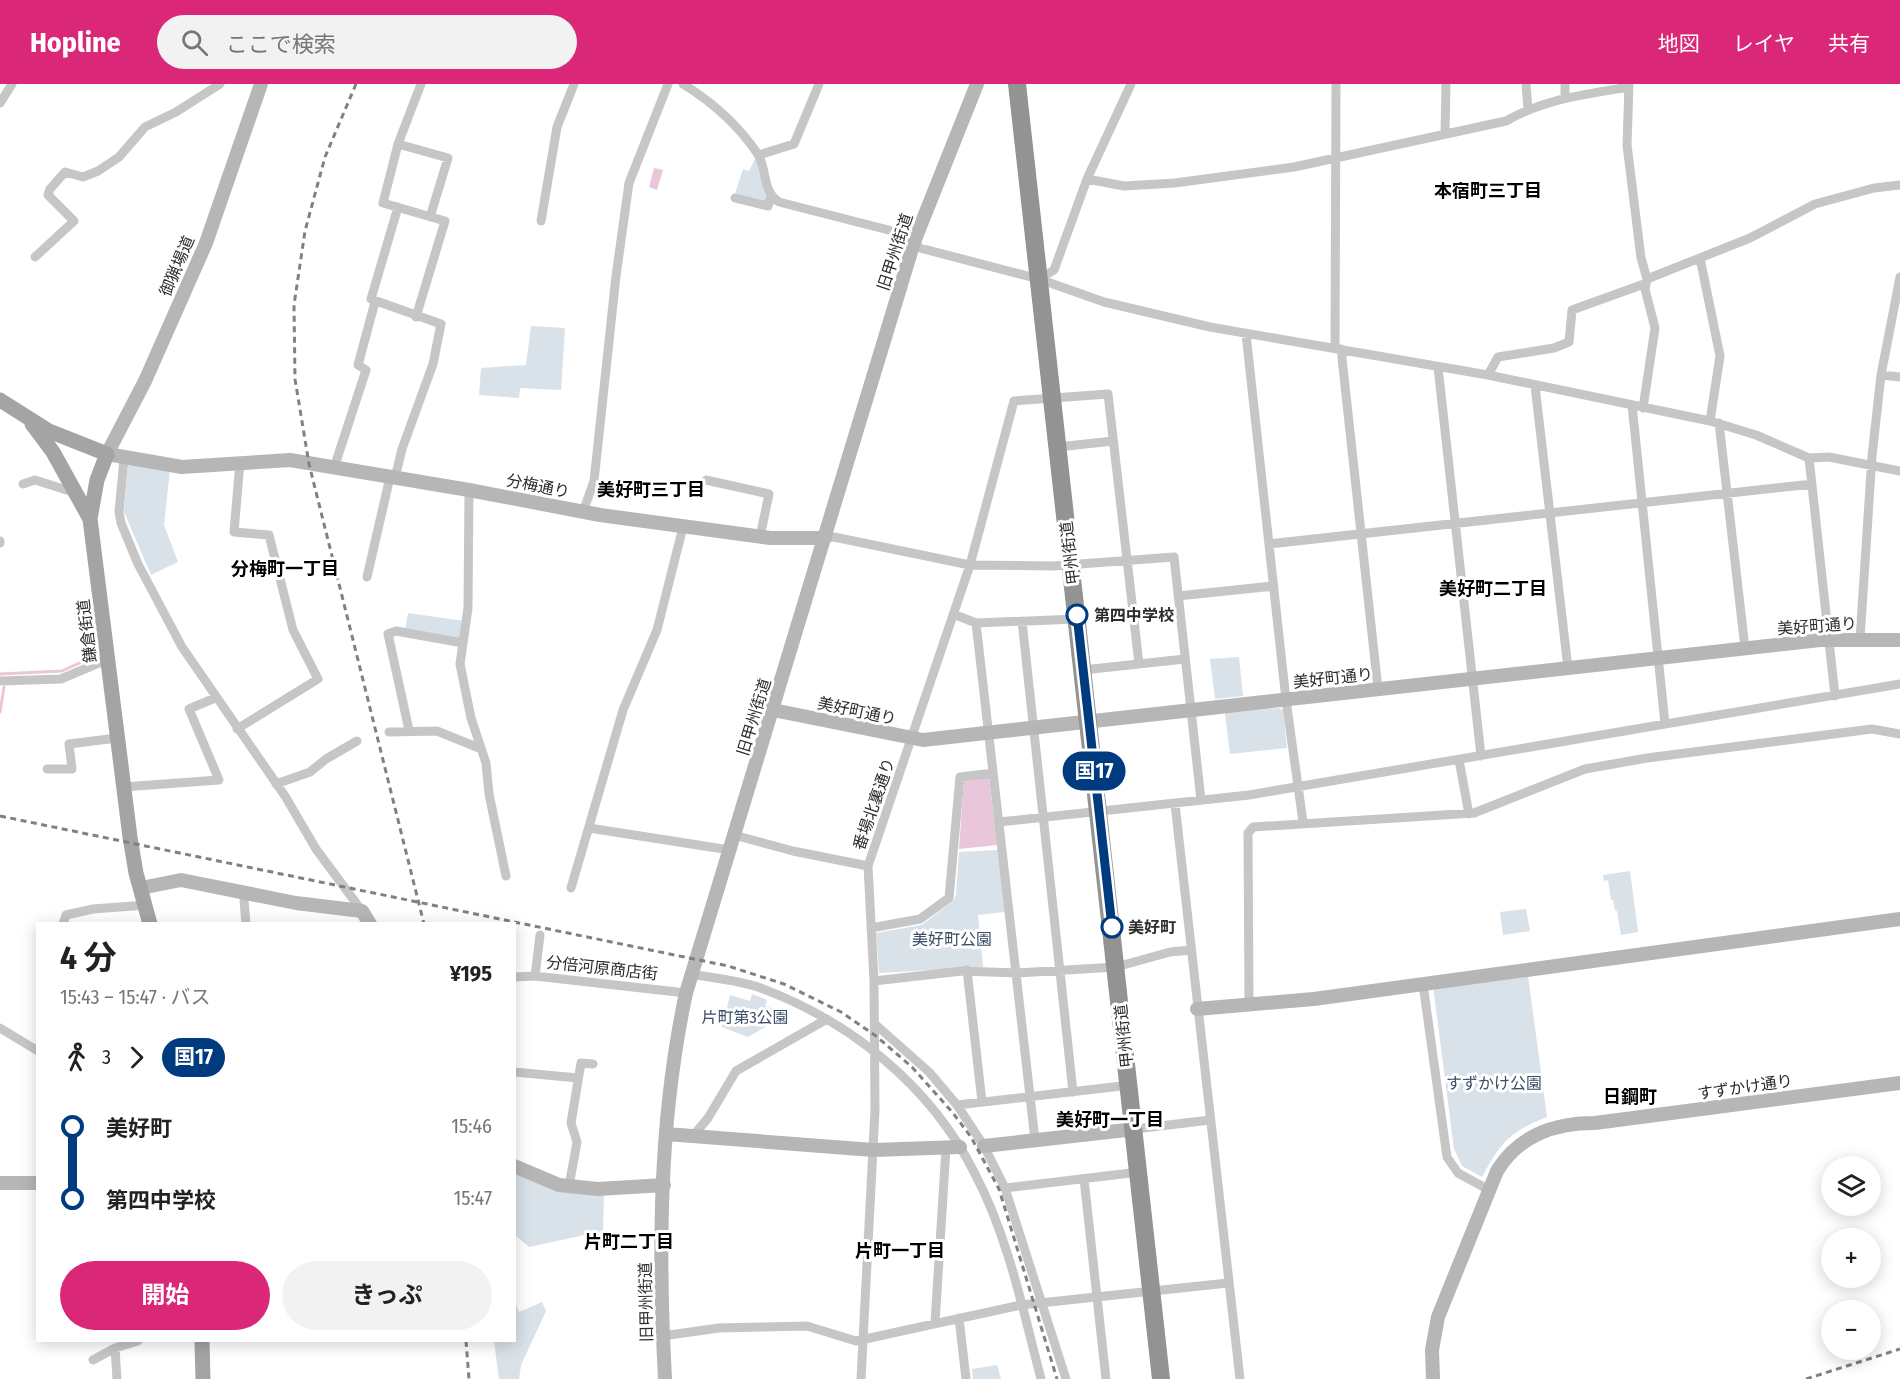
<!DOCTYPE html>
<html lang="ja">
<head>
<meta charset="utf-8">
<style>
  :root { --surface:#fff; --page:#f2f2f2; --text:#222; --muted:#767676; --accent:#db2777 }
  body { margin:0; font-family:"Fira Sans Condensed","Noto Sans JP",sans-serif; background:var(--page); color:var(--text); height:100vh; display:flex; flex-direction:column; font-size:22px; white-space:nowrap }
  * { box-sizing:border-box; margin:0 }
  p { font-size:20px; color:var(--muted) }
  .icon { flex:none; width:33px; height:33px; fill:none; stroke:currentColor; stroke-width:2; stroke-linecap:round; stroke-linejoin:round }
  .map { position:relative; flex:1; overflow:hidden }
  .details { position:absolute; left:36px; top:838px; width:480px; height:420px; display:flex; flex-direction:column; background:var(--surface); border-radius:0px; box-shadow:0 3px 15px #0003 }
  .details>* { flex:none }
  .badge { padding:0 12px; border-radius:20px; font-size:21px; line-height:39px }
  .controls { position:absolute; left:1821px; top:1072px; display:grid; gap:12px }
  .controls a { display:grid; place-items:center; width:60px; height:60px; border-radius:50%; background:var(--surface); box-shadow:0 3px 15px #0003; font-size:30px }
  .map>.badge { position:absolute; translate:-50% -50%; box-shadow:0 0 0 3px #fff }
  .legs { display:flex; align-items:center; gap:9px; height:66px; padding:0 24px; font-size:20px }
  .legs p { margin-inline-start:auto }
  .summary { display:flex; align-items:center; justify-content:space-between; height:102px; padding:0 24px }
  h1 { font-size:33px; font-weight:700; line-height:45px }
  .button { display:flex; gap:12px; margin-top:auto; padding:12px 24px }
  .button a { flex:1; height:69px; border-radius:36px; background:var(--accent); color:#fff; font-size:24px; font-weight:700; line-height:69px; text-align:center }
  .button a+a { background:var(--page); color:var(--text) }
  ul { padding:0 24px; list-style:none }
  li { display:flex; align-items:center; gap:21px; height:72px; font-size:22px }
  li i { display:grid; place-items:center; width:9px; height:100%; margin:0 8px; background:currentColor }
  li i::after { content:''; width:15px; height:15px; margin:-8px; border:4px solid; border-radius:50%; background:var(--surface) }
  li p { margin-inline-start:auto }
  li:first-child i { background:linear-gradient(#0000 50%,currentColor 0) }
  li:last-child i { background:linear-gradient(currentColor 50%,#0000 0) }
  header { display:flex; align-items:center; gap:36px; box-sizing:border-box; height:84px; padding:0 30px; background:var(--accent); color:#fff }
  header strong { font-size:28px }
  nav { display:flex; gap:33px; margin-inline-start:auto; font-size:21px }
  .search { width:420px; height:54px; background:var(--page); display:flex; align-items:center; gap:15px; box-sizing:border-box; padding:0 21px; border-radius:33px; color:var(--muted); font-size:22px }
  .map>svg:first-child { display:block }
</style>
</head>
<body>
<header>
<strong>Hopline</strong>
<div class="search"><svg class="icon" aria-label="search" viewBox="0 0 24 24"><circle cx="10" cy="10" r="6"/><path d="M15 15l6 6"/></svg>ここで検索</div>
<nav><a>地図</a><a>レイヤ</a><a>共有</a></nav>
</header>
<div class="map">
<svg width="1900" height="1295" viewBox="0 0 1900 1295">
  <rect width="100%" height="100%" fill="#fff"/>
  <path fill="#d9e1e9" d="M756,73L765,108L768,111L766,119L735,110L743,85L749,87Z
    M531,242L565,244L561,306L520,304L519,314L479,311L481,284L526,281Z
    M136,380L170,386L164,441L178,478L151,491L124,428L128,381Z
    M408,529L464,537L462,555L405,546Z
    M1239,573L1243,612L1215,615L1210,575Z
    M1279,624L1283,626L1287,664L1230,670L1225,629Z
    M998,766L1005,828L978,831L983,883L879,889L876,849L922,841L953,817L956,811L959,768Z
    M1630,787L1638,848L1621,851L1617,827L1615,826L1613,816H1611L1608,796L1604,797L1603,791Z
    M1526,825L1530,847L1503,851L1500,828Z
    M1528,892L1547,1033C1509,1048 1501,1058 1482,1093L1462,1082L1454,1065L1433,902Z
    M752,910L767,916L765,922L778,926L780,934L748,953L722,943L730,911L750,917Z
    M514,1087L604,1108L603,1147L529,1163L516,1152Z
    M542,1218L546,1227L521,1281L519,1295H499L494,1257H514L515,1219L519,1228Z
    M997,1281L1001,1295H973L972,1285Z"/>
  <path fill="#e9c6da" d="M654,84L663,86L657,106L649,103Z
    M989,694L997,761L959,765L964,696Z"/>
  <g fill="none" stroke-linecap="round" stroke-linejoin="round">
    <path stroke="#e9c6da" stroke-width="3" d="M0,590L62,587L101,569
      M0,628L4,603"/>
    <path stroke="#c6c6c6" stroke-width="9" d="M683,0C712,18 738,41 757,69C768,85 761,106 779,118L908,151L920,164L1039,195L1104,218L1210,243L1488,291L1710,337L1756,351L1809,374L1829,373L1900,387
      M1526,0L1528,25
      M1629,0L1627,61L1641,174L1647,195L1645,205L1655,244L1643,324
      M1565,14V0
      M0,19L12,0
      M1445,49L1446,0
      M398,60L448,74L430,133
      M759,71L794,60L819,0
      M1087,95L1124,102L1175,99L1294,83L1506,37C1545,15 1586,10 1629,3
      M735,114L768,122L771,113
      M541,137L557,43L574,0
      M35,173L74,137L48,111L50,105L65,88L83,93L98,87L119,73L145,43L176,28L220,0
      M1700,174L1720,272L1710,337
      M1039,195L1054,186L1087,95L1131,0
      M1647,195L1750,154L1815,120L1874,104L1900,101
      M416,233L445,137L383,119L398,60L421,0
      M1246,250L1286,616L1303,738
      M1335,264L1336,0
      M1341,265L1378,605
      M1438,283L1481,672
      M1488,291L1498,273L1554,264L1569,258L1572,226L1644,200
      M1881,291L1900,293
      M1535,302L1568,584
      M1632,321L1665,640
      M1719,339L1745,564
      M1058,363L1113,357
      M1809,374L1835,612
      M124,375L119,428L121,439L138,480L182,563L285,712L316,765L362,827
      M334,384L366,286L358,281L375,218
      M395,394L402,365L433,280L441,240L371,215L398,123
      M706,396L769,410L760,453
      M23,400L35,396L76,409
      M469,406L468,524L460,580L471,634L486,679L489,710L506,792
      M583,428L594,397L616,192L629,99L668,0
      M825,454L834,453L970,481L1053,482L1174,473L1201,716
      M0,457V459
      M1269,460L1812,400
      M367,493L390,393
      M1178,512L1273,502
      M953,530L976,539L1077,535
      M1022,537L1073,1008
      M976,539L1035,1056
      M1860,555L1872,372L1881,291L1900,193
      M1083,586L1185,575
      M0,597L61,595L108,575
      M237,645L318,595L293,546L269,451L234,448L240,378
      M409,646L388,550L396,547L463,559
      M389,648L437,647L479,664
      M1459,676L1469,730
      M47,685H72L69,660L117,654
      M276,700L310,688L326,675L357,657
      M123,703L219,696L189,625L215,614
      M1175,720L1240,1295
      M999,738L1249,711L1900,600
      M589,744L730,766
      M734,751L793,767L868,782
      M571,804L623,626L657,546L683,443
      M244,817L246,840
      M63,840L66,831L93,825L146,821
      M871,844L920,835L949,814L960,693L993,689
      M967,886L982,1018
      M691,890C713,894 737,896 758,903C849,936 930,1001 974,1088C1008,1152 1023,1226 1041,1295
      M535,892L540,851
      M514,893L535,892L686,909
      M874,897L962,887L1017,889L1116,883L1170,868L1191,866
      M1423,900L1447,1073L1458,1089L1491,1107
      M1249,920L1248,749L1253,743L1474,729L1585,685L1647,674L1872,645L1900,650
      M876,941L929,988L957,1021L984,1062L1005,1104L1066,1295
      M0,944L38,967
      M514,988L578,994
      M957,1021L1130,1001
      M1135,1045L1210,1036
      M693,1052L708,1034L736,987L827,935
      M1084,1095L1106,1295
      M569,1102L577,1058L571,1039L581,979L593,980
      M1005,1104L1139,1088
      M959,1234L966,1295
      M935,1239L946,1064
      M662,1252L719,1244L807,1242L856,1257L1021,1221L1228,1199
      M115,1264L117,1295
      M93,1276L115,1264L138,1257
      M861,1295L875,1026L874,897L868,782L970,481L1014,317L1108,310L1139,580"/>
    <path stroke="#b6b6b6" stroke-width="14" d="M261,0L206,159L145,297L107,370L182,383L290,376L469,406L600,431L770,454H825
      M773,626L923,656L1820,556H1900
      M141,804L181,796L296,819L362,827L370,840
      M1197,925L1314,915L1900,835
      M666,1050L873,1066L960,1063
      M984,1062L1135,1045
      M514,1082L559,1101L598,1105L664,1101
      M0,1099H38
      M665,1295C658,1166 659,1035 686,909L914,158L977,0
      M1433,1295L1432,1266L1438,1233L1497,1087C1519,1051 1554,1039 1595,1039L1900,999"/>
    <path stroke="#a4a4a4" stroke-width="15" d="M0,316L49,347L107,370L97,396L90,435L130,753L136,789L150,840
      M32,340L53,368L90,435
      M202,1257L203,1295"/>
    <path stroke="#939393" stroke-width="18" d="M1017,0L1161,1295"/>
    <path stroke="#818181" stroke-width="3" stroke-dasharray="6 4.5" stroke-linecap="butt" d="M356,0L325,73L305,147L294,221L295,295L309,380L424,840
      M0,732L728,882L784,900L841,928L876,952L912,983L953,1029L971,1053L999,1105L1057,1295
      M466,1257L469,1295
      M1806,1295L1900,1265"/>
  </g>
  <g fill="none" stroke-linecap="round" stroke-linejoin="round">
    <defs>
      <path id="line-1" d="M1077,531L1112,843"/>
    </defs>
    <use href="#line-1" stroke="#fff" stroke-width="14"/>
    <use href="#line-1" stroke="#003b80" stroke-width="9"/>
  </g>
  <g fill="#fff" stroke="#003b80" stroke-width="3">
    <circle cx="1077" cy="531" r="10"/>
    <circle cx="1112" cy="843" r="10"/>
  </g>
  <g text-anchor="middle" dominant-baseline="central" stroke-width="6" stroke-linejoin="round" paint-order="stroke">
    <g font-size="16" fill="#2c2c2c" stroke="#fff">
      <text transform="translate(895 168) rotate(-72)">旧甲州街道</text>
      <text transform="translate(177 182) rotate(-67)">御猟場道</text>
      <text transform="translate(538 402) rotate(11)">分梅通り</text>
      <text transform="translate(1070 469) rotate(-97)">甲州街道</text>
      <text transform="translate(1817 542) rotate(-4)">美好町通り</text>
      <text transform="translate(87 547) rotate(-97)">鎌倉街道</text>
      <text transform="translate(1333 594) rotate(-6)">美好町通り</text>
      <text transform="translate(857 627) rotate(12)">美好町通り</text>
      <text transform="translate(754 633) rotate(-73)">旧甲州街道</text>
      <text transform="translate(874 720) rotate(-71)">番場北裏通り</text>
      <text transform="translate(602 884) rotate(6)">分倍河原商店街</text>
      <text transform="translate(1124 952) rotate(-96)">甲州街道</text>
      <text transform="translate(1745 1003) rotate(-8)">すずかけ通り</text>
      <text transform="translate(646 1218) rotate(-91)">旧甲州街道</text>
    </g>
    <g font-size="16" font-weight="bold" fill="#2c2c2c" stroke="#fff" text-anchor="start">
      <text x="1094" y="531">第四中学校</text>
      <text x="1128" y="843">美好町</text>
    </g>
    <g font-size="16" fill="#3b4d66" stroke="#fff">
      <text x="952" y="855">美好町公園</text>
      <text x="745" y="933">片町第3公園</text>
      <text x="1494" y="999">すずかけ公園</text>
    </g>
    <g font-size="18" font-weight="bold" fill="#000" stroke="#fff">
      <text x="1488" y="107">本宿町三丁目</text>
      <text x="651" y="406">美好町三丁目</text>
      <text x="285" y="485">分梅町一丁目</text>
      <text x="1493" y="505">美好町二丁目</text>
      <text x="1630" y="1013">日鋼町</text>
      <text x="1110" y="1036">美好町一丁目</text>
      <text x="629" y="1158">片町二丁目</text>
      <text x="900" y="1167">片町一丁目</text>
    </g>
  </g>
</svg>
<div class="controls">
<a><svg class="icon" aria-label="layers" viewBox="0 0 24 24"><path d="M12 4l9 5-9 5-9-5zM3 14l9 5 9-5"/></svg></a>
<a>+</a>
<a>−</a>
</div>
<b class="badge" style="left:1094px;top:687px;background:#003b80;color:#fff">国17</b>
<section class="details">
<div class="summary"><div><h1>4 分</h1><p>15:43 – 15:47 · バス</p></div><b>¥195</b></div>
<div class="legs"><svg class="icon" aria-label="walk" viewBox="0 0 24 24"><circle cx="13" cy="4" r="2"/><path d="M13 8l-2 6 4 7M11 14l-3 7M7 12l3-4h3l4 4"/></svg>3<svg class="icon" aria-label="forward" viewBox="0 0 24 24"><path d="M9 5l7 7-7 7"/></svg><b class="badge" style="background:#003b80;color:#fff">国17</b></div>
<ul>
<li><i style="color:#003b80"></i><b>美好町</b><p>15:46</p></li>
<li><i style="color:#003b80"></i><b>第四中学校</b><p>15:47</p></li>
</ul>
<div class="button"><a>開始</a><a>きっぷ</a></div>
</section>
</div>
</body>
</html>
